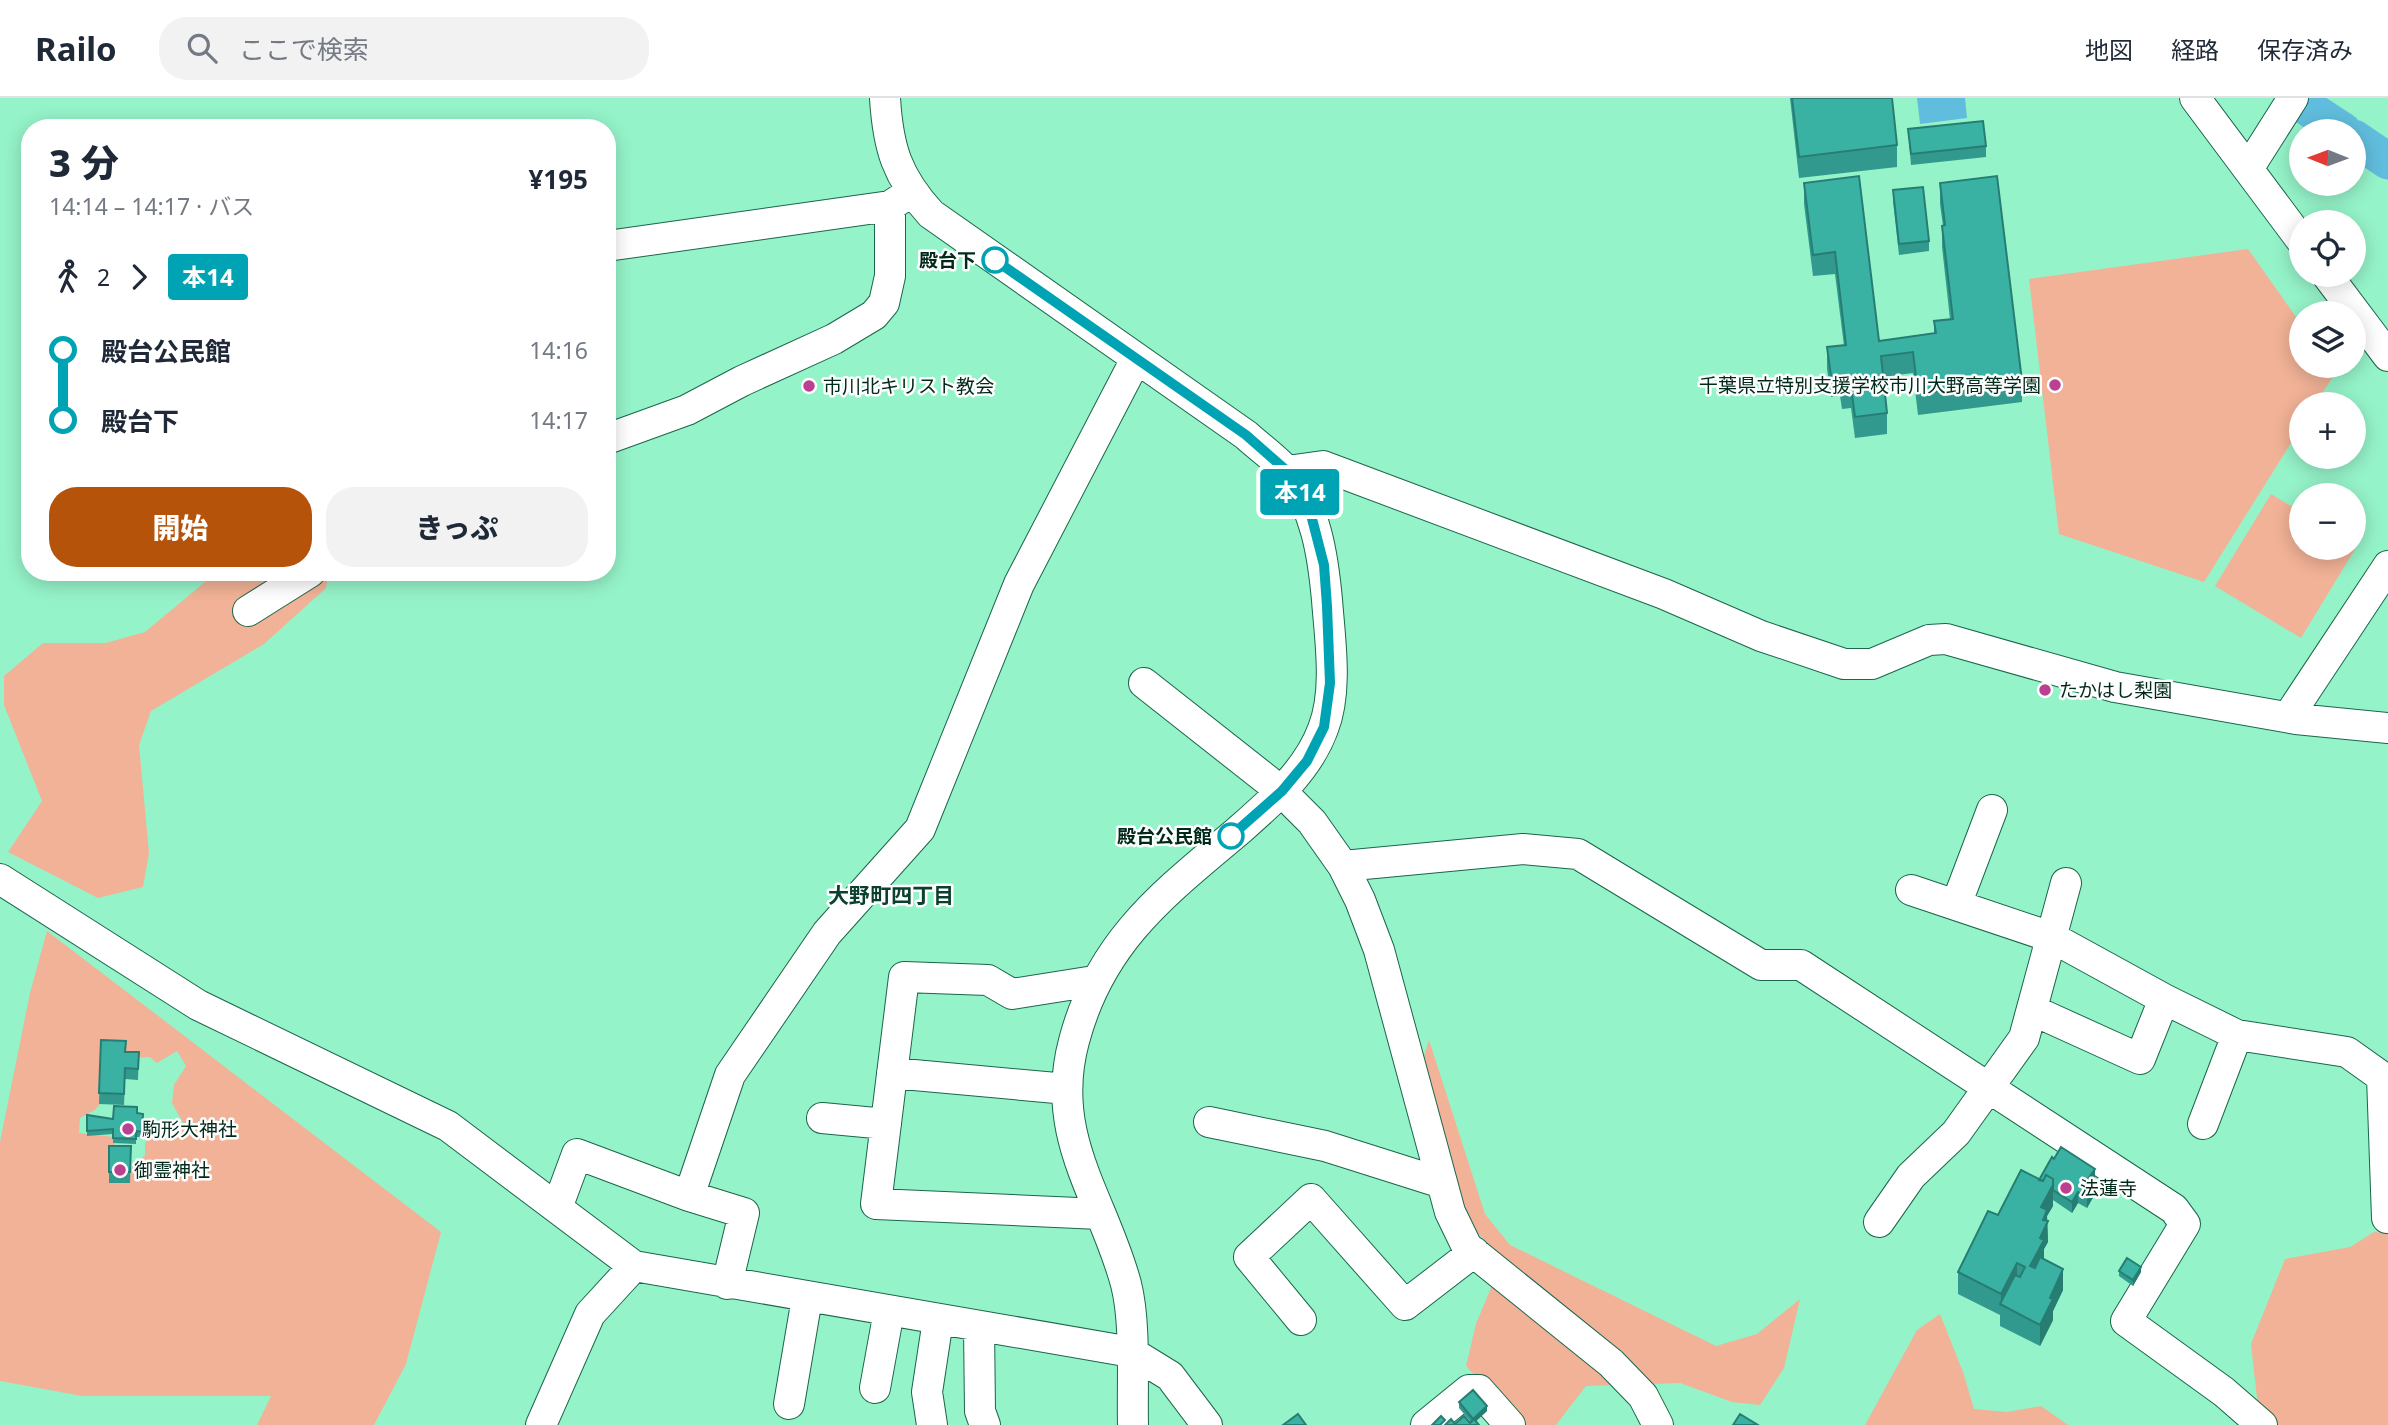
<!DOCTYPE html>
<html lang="ja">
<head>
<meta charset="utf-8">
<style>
  :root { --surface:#fff; --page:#f2f2f3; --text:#1f2937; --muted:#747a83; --line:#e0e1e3; --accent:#b45309 }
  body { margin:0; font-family:"Noto Sans","Noto Sans JP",sans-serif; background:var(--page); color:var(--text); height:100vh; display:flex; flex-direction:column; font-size:26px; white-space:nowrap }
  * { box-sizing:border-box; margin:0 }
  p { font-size:23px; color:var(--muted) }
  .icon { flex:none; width:38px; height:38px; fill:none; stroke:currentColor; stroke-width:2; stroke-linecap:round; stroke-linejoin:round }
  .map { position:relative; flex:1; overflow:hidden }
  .sheet { position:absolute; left:21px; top:21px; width:595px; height:462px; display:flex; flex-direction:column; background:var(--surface); border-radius:28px; box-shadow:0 4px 18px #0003 }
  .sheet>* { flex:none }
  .badge { padding:0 14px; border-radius:5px; font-size:24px; line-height:46px }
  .needle { width:46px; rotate:271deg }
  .fabs { position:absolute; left:2289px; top:21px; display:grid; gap:14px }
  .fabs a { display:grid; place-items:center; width:77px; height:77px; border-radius:50%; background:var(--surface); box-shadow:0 4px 18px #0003; font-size:35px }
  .map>.badge { position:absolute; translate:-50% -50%; box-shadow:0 0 0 4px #fff }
  .legs { display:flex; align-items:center; gap:10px; height:77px; padding:0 28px; font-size:23px }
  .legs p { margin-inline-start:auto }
  .headline { display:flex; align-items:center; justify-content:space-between; height:119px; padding:0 28px }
  h1 { font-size:38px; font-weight:800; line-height:52px }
  .action { display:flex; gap:14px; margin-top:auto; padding:14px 28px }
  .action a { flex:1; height:80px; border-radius:28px; background:var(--accent); color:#fff; font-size:28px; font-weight:800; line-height:80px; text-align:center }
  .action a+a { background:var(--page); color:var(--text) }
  ul { padding:0 28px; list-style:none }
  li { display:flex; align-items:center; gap:24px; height:70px; font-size:26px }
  li i { display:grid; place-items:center; width:10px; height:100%; margin:0 9px; background:currentColor }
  li i::after { content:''; width:18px; height:18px; margin:-9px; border:5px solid; border-radius:50%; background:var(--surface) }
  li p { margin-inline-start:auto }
  li:first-child i { background:linear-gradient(#0000 50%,currentColor 0) }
  li:last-child i { background:linear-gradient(currentColor 50%,#0000 0) }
  header { display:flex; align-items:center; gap:42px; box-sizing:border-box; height:98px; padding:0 35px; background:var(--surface); border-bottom:2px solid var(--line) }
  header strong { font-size:33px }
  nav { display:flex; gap:38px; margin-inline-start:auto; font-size:24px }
  .search { width:490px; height:63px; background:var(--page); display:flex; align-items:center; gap:18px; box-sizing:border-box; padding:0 24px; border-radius:28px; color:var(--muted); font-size:26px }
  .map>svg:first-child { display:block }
</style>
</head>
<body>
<header>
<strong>Railo</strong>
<div class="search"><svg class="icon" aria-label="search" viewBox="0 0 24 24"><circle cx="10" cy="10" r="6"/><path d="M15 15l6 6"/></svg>ここで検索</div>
<nav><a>地図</a><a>経路</a><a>保存済み</a></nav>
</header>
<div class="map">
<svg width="2388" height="1327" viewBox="0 0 2388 1327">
  <rect width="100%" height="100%" fill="#95f3c9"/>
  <path fill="#f1b297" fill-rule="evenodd" d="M2248,151L2301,226V268H2331L2336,274L2315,306H2301V329L2204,484L2059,436L2029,181Z
    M2271,396L2301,414V450L2357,448L2301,540L2215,488Z
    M217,474H329L326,490L264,546L151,613L139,647L149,755L143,789L98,800L8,754L42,703L4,607V578L43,545H106L145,534Z
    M47,833L441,1134L406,1266L374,1327H257L271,1298H82L0,1283V1044L30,895ZM177,953L186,968L174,987L172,1005L186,1030L175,1036C162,1032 156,1036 145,1044V1057L130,1071L115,1056L114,1039L79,1035L80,1020L95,1012L104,1001L99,970L102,961L150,959L157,965Z
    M1429,942L1485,1116L1510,1147L1716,1248L1757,1236L1800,1201L1784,1270L1760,1307L1732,1304L1680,1285L1586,1288L1556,1327H1522L1466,1268L1476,1226L1502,1163L1463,1118L1424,958Z
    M2374,1134L2388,1135V1327H2260L2251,1246L2285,1161L2350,1149Z
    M1940,1216L1963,1274L1974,1311L2007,1314L2041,1308L2068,1327H1865L1917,1232Z"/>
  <path fill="#61bddd" d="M1917,0H1965L1967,20L1920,26Z"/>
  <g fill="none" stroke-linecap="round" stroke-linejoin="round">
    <path stroke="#61bddd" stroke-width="37" d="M2293,0L2343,33
      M2354,40L2388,63"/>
    <defs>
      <path id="minor" d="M885,0C888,50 897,79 931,116L1246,337C1259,349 1277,361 1288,375C1316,411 1323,458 1327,502C1330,542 1338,593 1323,631C1307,674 1270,705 1237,734C1162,797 1100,844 1074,943C1048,1039 1103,1100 1126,1186C1136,1225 1132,1285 1133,1327
        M2195,0L2301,142
        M2248,71L2293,0
        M607,148L890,108L905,98
        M2327,177L2388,258
        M607,341L687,312L742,283L834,241L874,217L884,205L890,178V108
        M1287,373L1323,368L1664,496L1761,538L1844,566H1872L1929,542L1946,541L2115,589L2296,621L2388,630
        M248,513L310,474
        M1144,585L1281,693L1312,724L1343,768L1360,802L1379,852L1450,1114L1467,1149L1611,1265L1643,1298L1658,1327
        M2296,621L2294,610L2388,468
        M1343,768L1523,751L1578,756L1761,867H1801L2174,1111L2185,1126L2126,1223L2224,1294L2262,1327
        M0,781L198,907L448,1028L634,1168L1131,1254L1170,1278L1207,1327
        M1911,792L2051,839L2164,901
        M1956,807L1992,712
        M1094,883L1012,896L988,882L904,879L876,1106L1100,1116
        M2032,912L2140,961L2164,901L2237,937L2347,954L2382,979L2387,1120
        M892,975L1067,991
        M822,1020L886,1026
        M1209,1024L1325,1048L1442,1085
        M2203,1026L2237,937
        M557,1110L577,1056L689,1098
        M1879,1124L1911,1078L1956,1035L2024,940L2066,785
        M727,1186L744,1115L689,1098L730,977L827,835L920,731L1019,486L1136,261
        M1301,1222L1249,1159L1311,1101L1405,1207L1474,1154
        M979,1229L980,1313L985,1327
        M875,1290L889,1213
        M789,1306L807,1200
        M541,1327L590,1216L634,1168
        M932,1327L927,1294L938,1222
        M1426,1327L1469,1292H1479L1510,1327"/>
    </defs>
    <use href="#minor" stroke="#1a664a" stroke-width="32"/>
    <use href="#minor" stroke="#fff" stroke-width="30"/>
  </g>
  <path fill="#31998d" d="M1790,0H1892L1897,47V69L1799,80Z
    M1908,31L1986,48V59L1911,67Z
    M1804,85L1879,243L1934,235V223L1950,221L1942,149V128H1943L1940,106V85L2022,283V304L1918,317L1913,275L1883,279L1887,315V336L1855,340L1851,310L1842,311L1840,298L1831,299L1827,271V249L1844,248L1835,176L1813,178L1804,106Z
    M1893,92L1929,143V153L1899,157L1893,103Z
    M101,942L126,954H139L138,982L125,981L124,1007L99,1006Z
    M137,1015L143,1016L142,1039H136V1046L113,1045V1036L87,1038V1017L113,1021Z
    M109,1048H131L130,1085H109Z
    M2039,1082H2095L2093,1084L2095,1096L2087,1110L2078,1105L2072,1115L2053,1102V1108L2047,1118L2048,1144L2044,1151V1161L2063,1192L2053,1213V1222L2040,1248L2000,1228V1217L1958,1196V1174L1998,1117Z
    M2119,1173L2141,1174L2133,1188L2119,1178Z
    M1473,1292L1487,1308V1313L1476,1323L1479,1327H1445L1451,1321L1455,1326L1464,1318L1470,1325L1471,1324L1459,1310V1304Z"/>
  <path fill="#287d73" d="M2095,1071V1082L2088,1092V1081Z
    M2095,1086V1096L2087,1110V1099Z
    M2053,1087V1108L2047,1118L2048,1144L2044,1151V1163L2030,1189V1168L2041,1109Z
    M2078,1094V1105L2072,1115V1104Z
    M2017,1165V1187L2001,1207V1196Z
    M2141,1169V1174L2133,1188V1182Z
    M2063,1171V1192L2053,1213V1222L2040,1248V1227L2050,1200Z
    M1487,1308V1313L1473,1326V1321Z"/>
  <path fill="#39b2a4" stroke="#287d73" stroke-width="2" d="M1792,0H1892L1897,47L1799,59Z
    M1983,23L1986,48L1911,56L1908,31Z
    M1859,78L1879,243L1936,235L1934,223L1953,221L1942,128L1945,127L1940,85L1997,78L2022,283L1918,296L1913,254L1881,258L1887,315L1855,319L1851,289L1842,290L1840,277L1831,278L1827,249L1846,247L1835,154L1813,157L1804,85Z
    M1923,89L1929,143L1899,146L1893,92Z
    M101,942L126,943L125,954H139L138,971L125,970L124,996L99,995Z
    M114,1008L137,1009V1015L143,1016L142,1034L136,1033V1041L113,1040V1031L87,1033V1017L113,1021Z
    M109,1048H131L130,1074H109Z
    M2061,1049L2095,1071L2088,1081L2095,1086L2087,1099L2078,1094L2072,1104L2053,1092V1081L2046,1077L2043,1083L2039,1082L2052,1059L2054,1061Z
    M2021,1072L2043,1083L2046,1077L2053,1081V1087L2041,1109L2047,1112L2043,1122L2048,1123L2040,1140L2044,1142L2030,1168L2035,1170L2040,1159L2063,1171L2050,1200L2053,1201L2040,1227L2000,1206L2015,1177L2020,1179L2025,1169L2017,1165L2001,1196L1958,1174L1988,1113L1998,1117Z
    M2127,1160L2141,1169L2133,1182L2119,1173Z
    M1473,1292L1487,1308L1473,1321L1459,1304Z
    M1298,1316L1306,1327H1283Z
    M1740,1316L1758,1327H1733Z
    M1441,1318L1445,1322L1440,1327H1432Z
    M1464,1318L1470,1325L1474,1321L1479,1327H1445L1451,1321L1455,1326Z"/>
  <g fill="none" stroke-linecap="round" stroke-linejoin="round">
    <defs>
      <path id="line-1" d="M995,162L1246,337L1287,373L1309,409L1324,467L1327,508L1330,585L1324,629L1307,663L1282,693L1231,738"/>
    </defs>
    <use href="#line-1" stroke="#fff" stroke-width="16"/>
    <use href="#line-1" stroke="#00a3b4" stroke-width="10"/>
  </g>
  <g fill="#fff" stroke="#00a3b4" stroke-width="3.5">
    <circle cx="995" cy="162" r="12"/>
    <circle cx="1231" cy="738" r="12"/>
  </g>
  <g fill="#bc4092" stroke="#fdfdfd" stroke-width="2.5">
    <circle cx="2055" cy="287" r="7"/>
    <circle cx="809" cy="288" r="7"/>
    <circle cx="2045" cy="592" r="7"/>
    <circle cx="128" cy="1031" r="7"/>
    <circle cx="120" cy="1072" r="7"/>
    <circle cx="2066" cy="1090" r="7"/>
  </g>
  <g text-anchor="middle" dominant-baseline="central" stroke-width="5" stroke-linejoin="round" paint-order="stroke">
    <g font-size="19" font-weight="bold" fill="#00291a" stroke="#fdfdfd" text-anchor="end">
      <text x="976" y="162">殿台下</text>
      <text x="1212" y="738">殿台公民館</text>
    </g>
    <g font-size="19" fill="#00291a" stroke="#fdfdfd" text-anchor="start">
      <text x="2041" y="287" text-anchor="end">千葉県立特別支援学校市川大野高等学園</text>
      <text x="823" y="288">市川北キリスト教会</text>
      <text x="2059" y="592">たかはし梨園</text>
      <text x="142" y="1031">駒形大神社</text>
      <text x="134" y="1072">御霊神社</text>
      <text x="2080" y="1090">法蓮寺</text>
    </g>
    <g font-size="21" font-weight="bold" fill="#0a402d" stroke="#fdfdfd">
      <text x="891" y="797">大野町四丁目</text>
    </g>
  </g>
</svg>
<div class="fabs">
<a><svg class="needle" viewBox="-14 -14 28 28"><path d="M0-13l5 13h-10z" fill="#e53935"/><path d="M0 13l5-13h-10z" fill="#747a83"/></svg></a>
<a><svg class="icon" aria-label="locate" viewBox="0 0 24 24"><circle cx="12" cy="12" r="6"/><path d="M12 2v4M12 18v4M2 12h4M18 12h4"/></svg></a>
<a><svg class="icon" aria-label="layers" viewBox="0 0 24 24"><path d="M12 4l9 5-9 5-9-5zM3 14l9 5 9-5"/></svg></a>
<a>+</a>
<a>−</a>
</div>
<b class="badge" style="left:1300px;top:394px;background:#00a3b4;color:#fff">本14</b>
<section class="sheet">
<div class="headline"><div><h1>3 分</h1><p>14:14 – 14:17 · バス</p></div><b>¥195</b></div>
<div class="legs"><svg class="icon" aria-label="walk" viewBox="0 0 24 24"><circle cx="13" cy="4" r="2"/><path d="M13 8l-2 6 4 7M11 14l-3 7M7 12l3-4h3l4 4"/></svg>2<svg class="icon" aria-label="forward" viewBox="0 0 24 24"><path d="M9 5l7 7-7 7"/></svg><b class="badge" style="background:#00a3b4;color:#fff">本14</b></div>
<ul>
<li><i style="color:#00a3b4"></i><b>殿台公民館</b><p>14:16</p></li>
<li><i style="color:#00a3b4"></i><b>殿台下</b><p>14:17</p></li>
</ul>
<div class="action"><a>開始</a><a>きっぷ</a></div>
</section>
</div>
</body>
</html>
